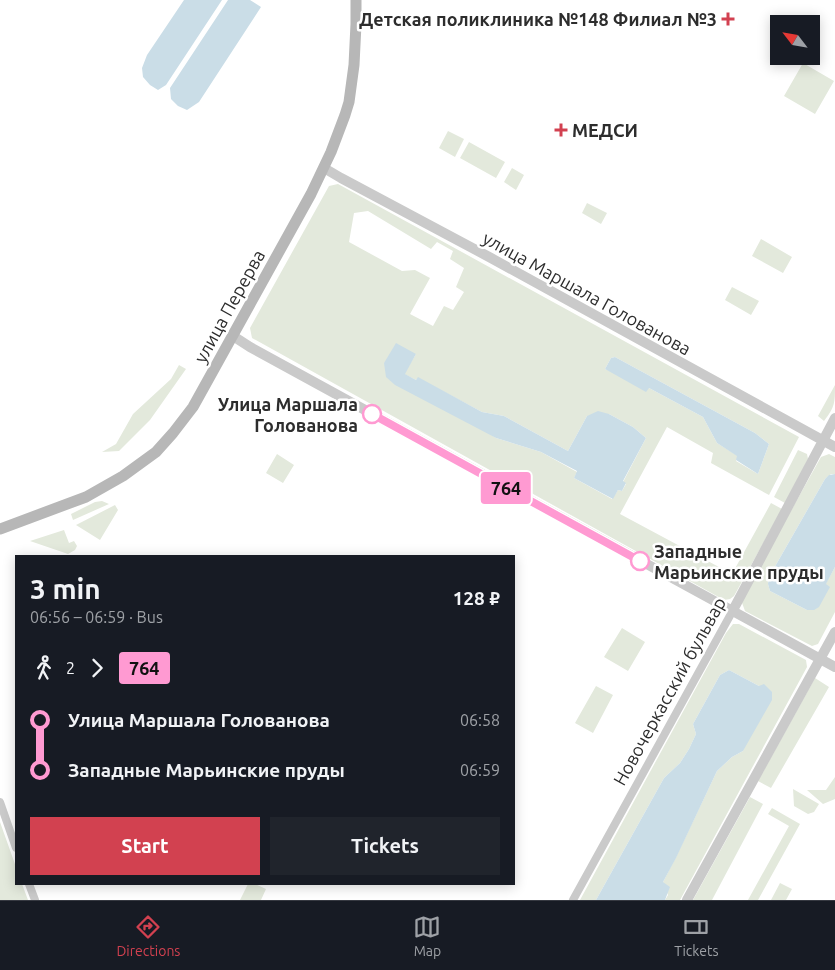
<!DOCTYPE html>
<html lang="en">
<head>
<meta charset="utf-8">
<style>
  :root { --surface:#171b24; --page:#20242c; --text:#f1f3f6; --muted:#9ea1a6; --line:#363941; --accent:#d24150 }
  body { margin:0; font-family:Ubuntu,sans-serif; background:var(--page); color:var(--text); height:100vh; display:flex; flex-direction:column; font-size:19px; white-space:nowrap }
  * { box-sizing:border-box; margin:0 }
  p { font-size:16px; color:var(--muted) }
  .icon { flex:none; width:28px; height:28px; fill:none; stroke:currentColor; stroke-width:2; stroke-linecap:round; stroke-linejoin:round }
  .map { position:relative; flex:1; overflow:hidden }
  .details { position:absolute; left:15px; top:555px; width:500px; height:330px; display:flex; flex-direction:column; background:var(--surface); border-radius:0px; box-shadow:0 2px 12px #0003 }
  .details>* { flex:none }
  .badge { padding:0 10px; border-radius:4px; font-size:18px; line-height:32px }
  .needle { width:32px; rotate:301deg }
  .buttons { position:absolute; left:770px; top:15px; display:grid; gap:10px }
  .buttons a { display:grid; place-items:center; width:50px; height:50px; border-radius:0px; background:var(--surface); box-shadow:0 2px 12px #0003; font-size:25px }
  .map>.badge { position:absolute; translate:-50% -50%; box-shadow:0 0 0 2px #fff }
  .legs { display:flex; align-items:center; gap:8px; height:55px; padding:0 15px; font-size:16px }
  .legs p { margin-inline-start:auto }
  .overview { display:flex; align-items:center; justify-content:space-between; height:85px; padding:0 15px }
  h1 { font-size:28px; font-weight:600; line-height:38px }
  .cta { display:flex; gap:10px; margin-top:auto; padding:10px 15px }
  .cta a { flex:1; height:58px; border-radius:0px; background:var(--accent); color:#fff; font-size:20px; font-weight:600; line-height:58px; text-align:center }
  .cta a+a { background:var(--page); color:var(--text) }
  ul { padding:0 15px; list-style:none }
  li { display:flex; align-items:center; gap:18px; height:50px; font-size:19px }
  li i { display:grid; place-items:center; width:8px; height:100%; margin:0 6px; background:currentColor }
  li i::after { content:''; width:12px; height:12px; margin:-6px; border:4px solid; border-radius:50%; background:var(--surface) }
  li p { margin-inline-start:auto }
  li:first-child i { background:linear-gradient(#0000 50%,currentColor 0) }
  li:last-child i { background:linear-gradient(currentColor 50%,#0000 0) }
  .menu { display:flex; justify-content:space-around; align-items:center; height:70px; border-top:1px solid var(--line); background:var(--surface); font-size:14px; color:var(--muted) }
  .menu a { display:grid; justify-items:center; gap:2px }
  .menu .current { color:var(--accent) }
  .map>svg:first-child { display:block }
</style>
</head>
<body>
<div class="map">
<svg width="835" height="900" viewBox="0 0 835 900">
  <rect width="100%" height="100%" fill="#fff"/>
  <path fill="#e3e9dc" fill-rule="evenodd" d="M803,63L834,81L815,114L784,96Z
    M448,131L464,139L455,157L439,148Z
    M469,142L505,162L496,178L460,158Z
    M512,168L524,175L516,190L504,182Z
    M338,184L799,437L769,495L711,463L713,453L667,427L620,514L732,574L771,503L782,509L734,596L730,599L724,600L252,338L250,328L329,186ZM368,211L431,249L437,242L453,251L450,259L464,268L456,287L464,292L453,310L444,306L433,326L410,314L430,278L415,270L402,271L349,242L354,213ZM416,354L404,374L416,380L418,378L482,412L504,416L568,451L587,416L609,414L633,427L646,438L623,482L626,484L622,491L618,490L612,499L574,478L577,472L541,452L496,438L384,363ZM615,357L755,433L769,444L758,474L736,461L738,456L717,443L703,417L649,388L605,369L611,358Z
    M587,203L607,213L601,224L582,213Z
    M761,239L792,257L783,273L752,256Z
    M732,287L759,301L751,315L725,300Z
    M179,365L186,369L150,420L119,451L102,452L116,444L133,414L171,379Z
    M835,385C835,403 835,407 824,421L818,416Z
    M798,450L807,454L808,459L785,503L774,497Z
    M277,454L294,465L283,483L266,473Z
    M829,454L835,457V474H831L825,479L769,577L768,584L770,591L807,610L829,587L825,585L835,567V612L818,644L812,646L745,611L741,600L821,457Z
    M102,501L109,504L73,520L71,514L95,502Z
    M115,505L118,510L100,540L76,525Z
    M64,530L69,543L74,541L77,546L75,550L68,554L30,541Z
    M733,624H739L806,660L807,667L680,900H665L668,895L663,882L676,857L717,771L732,757L743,751L759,686L729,670L720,675L693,724L696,734L689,749L680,763L664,778L596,900H580L726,633Z
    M622,628L645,642L628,671L604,657Z
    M815,678L829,687L771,788L758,781Z
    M596,686L613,695L593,733L575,723Z
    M835,777V799L823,804L807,790H826Z
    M793,789L819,804L814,812L808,814L794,806Z
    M750,797L763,804L712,900H693Z
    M772,808L800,824L758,900H748L789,826L768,814Z
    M0,822L16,867V884H22L28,900H0Z
    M780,883L792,889L786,900H771Z
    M248,884H255L266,889L261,900H240Z"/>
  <path fill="#cadde7" d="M184,0H222L166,85L158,90L150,85L143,77L142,68L147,55Z
    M228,0H250L261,7L199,102L187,110L178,106L171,99L170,88Z
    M396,343L416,354L405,374L416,380L418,377L482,412L504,416L568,451L587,416L598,411L609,414L633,427L646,438L623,481L626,483L622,491L618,490L613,499L574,478L577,471L541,452L496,438L395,385L386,377L384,363Z
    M615,357L755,433L769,444L758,474L736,460L737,456L717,443L703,417L649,388L646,392L605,369L611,358Z
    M835,474V567L826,584L830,587L819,607L814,610H807L770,591L768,584L769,577L825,479L829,475Z
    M729,670L759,686L764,684L772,692V700L743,751L732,757L717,771L676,858L663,882L670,887L665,900H596L664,778L680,763L689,749L696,734L693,724L720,675Z"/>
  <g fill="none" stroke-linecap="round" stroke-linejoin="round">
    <path stroke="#cacaca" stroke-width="8" d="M0,802L16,848
      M29,884L35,900
      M573,900L732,612"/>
    <path stroke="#cacaca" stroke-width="10" d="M324,168L341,178L491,258L835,447
      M233,336L250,347L835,667
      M732,612L835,418
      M687,900L835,632"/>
    <path stroke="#b7b7b7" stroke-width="11" d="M0,529L86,497L123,476L156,452L173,433L193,407L311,194L331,152L345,115L349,102L354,65L356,24V0"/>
  </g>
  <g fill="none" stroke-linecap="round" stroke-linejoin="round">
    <defs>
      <path id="line-1" d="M372,414L640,561"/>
    </defs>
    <use href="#line-1" stroke="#fff" stroke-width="11"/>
    <use href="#line-1" stroke="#ff9ad2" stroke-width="8"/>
  </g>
  <g fill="#d24150" stroke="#fff" stroke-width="2">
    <path d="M725.5 11.5h5v5h5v5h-5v5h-5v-5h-5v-5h5z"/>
    <path d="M558.5 122.5h5v5h5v5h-5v5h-5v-5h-5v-5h5z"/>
  </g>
  <g fill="#fff" stroke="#ff9ad2" stroke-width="2.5">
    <circle cx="372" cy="414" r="9"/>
    <circle cx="640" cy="561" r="9"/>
  </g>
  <g text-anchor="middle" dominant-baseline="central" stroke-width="5" stroke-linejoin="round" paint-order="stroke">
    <g font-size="18" font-weight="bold" fill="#2d2d2d" stroke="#fff" text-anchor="end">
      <text x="717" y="19">Детская поликлиника №148 Филиал №3</text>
      <text x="572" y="130" text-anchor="start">МЕДСИ</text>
    </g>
    <g font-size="18" fill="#2d2d2d" stroke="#fff">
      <text transform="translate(587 293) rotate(29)">улица Маршала Голованова</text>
      <text transform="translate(229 306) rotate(-61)">улица Перерва</text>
      <text transform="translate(669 691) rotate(-61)">Новочеркасский бульвар</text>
    </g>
    <g font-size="18" font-weight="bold" fill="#2d2d2d" stroke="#fff" text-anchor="end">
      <text x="358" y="404">Улица Маршала<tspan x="358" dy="21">Голованова</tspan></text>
      <text x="654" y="551" text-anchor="start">Западные<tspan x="654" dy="21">Марьинские пруды</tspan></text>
    </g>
  </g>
</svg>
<div class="buttons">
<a><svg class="needle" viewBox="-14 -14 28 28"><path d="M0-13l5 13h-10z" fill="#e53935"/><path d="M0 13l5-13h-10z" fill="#9ea1a6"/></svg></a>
</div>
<b class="badge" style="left:506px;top:488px;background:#ff9ad2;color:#111">764</b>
<section class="details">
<div class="overview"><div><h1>3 min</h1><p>06:56 – 06:59 · Bus</p></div><b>128 ₽</b></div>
<div class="legs"><svg class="icon" aria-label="walk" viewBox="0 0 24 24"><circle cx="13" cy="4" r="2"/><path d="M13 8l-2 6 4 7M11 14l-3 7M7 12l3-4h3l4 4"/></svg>2<svg class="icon" aria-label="forward" viewBox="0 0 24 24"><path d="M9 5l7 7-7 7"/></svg><b class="badge" style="background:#ff9ad2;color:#111">764</b></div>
<ul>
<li><i style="color:#ff9ad2"></i><b>Улица Маршала Голованова</b><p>06:58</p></li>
<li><i style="color:#ff9ad2"></i><b>Западные Марьинские пруды</b><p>06:59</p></li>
</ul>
<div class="cta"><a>Start</a><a>Tickets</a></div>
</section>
</div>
<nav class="menu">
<a class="current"><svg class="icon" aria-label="directions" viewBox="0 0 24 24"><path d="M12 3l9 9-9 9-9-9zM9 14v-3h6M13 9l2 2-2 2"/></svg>Directions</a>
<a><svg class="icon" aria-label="map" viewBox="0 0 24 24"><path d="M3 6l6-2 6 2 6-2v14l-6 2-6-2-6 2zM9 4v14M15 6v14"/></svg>Map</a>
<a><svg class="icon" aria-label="tickets" viewBox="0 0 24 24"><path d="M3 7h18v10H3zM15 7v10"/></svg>Tickets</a>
</nav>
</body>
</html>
